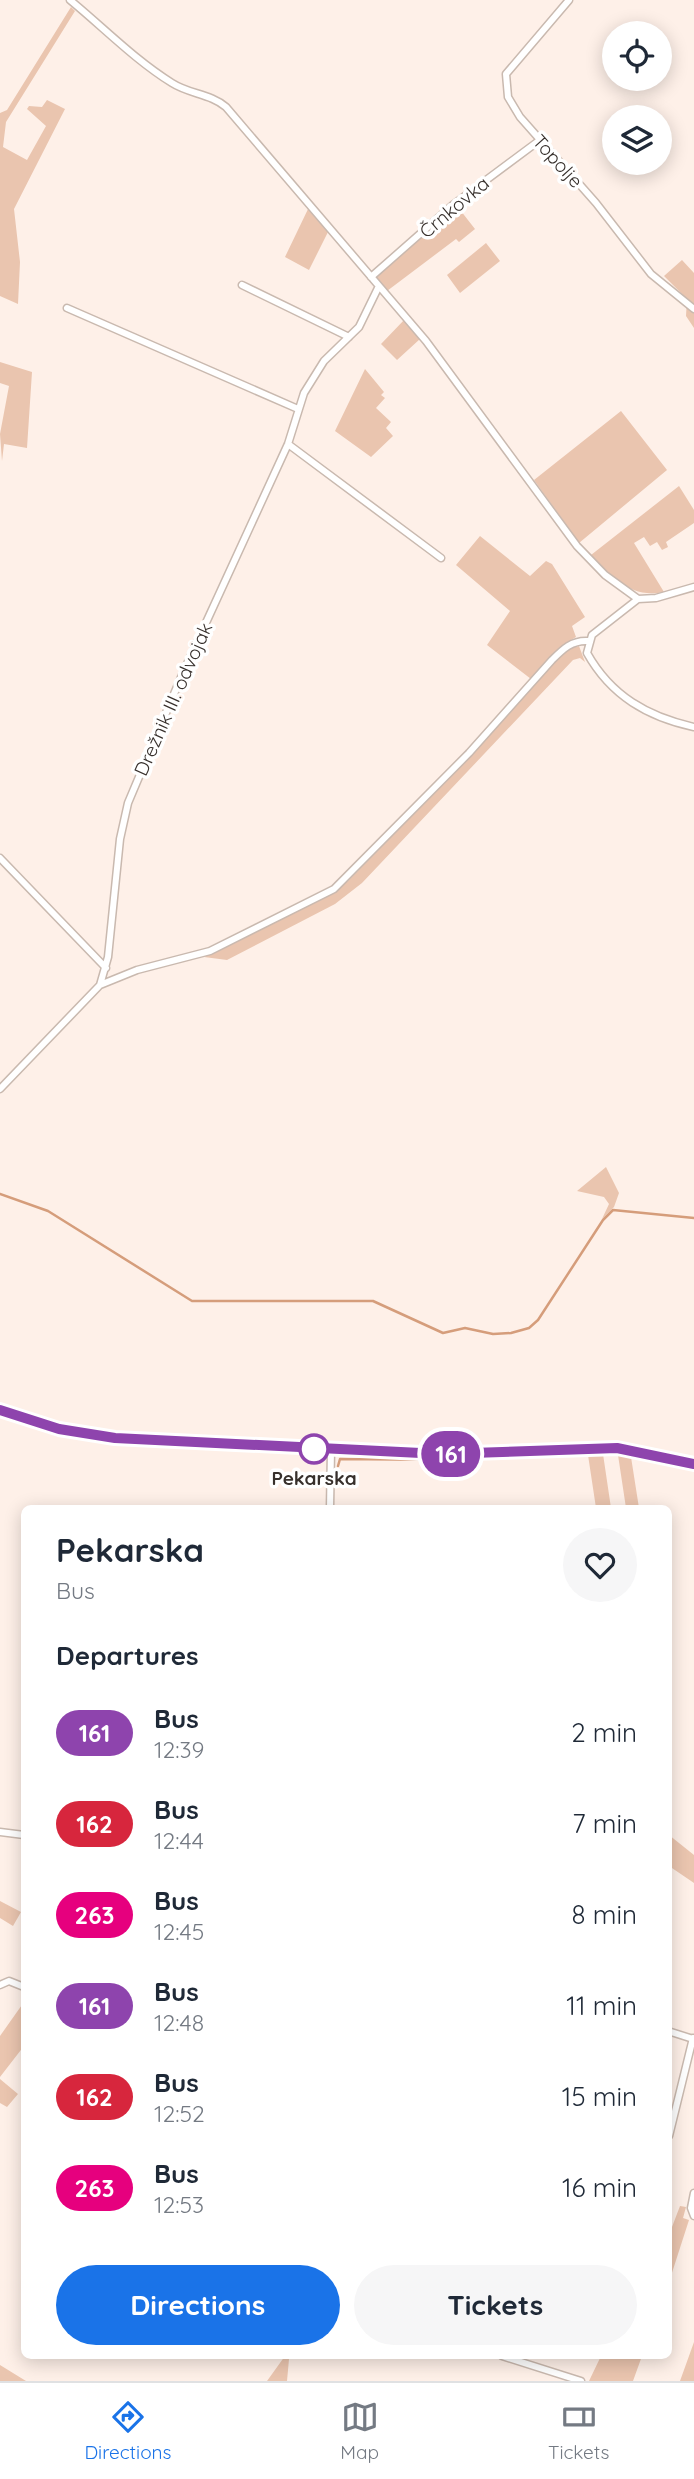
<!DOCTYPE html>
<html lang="en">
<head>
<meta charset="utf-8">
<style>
  :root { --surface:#fff; --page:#f6f6f7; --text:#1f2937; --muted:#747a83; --line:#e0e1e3; --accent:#1a73e8 }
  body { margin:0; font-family:Quicksand,sans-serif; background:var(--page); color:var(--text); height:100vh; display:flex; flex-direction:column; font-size:26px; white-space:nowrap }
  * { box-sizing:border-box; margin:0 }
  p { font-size:23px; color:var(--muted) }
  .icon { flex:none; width:38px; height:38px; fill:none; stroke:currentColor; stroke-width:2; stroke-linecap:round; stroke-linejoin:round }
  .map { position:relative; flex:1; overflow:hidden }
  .details { position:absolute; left:21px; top:1505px; width:651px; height:854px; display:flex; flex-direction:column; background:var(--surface); border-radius:10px; box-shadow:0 4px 18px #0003 }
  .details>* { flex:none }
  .badge { padding:0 14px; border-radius:23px; font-size:24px; line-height:46px }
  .tools { position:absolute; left:602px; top:21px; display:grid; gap:14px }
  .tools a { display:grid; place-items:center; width:70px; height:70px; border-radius:50%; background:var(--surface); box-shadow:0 4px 18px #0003; font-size:35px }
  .map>.badge { position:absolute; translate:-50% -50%; box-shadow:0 0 0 4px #fff }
  h2 { padding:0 35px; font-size:26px; line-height:63px }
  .round { display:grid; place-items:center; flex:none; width:74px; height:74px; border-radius:37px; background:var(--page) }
  .overview { display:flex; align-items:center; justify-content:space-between; height:119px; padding:0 35px }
  h1 { font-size:33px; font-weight:700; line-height:52px }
  .button { display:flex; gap:14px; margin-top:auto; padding:14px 35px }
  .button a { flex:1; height:80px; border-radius:42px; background:var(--accent); color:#fff; font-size:28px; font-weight:700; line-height:80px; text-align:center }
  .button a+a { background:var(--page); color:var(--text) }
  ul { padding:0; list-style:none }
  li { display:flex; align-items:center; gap:21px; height:91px; padding:0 35px }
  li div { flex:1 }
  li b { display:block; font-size:26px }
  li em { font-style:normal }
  li .badge { min-width:77px; font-weight:700; text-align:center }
  .tabs { display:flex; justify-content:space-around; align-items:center; height:98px; border-top:2px solid var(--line); background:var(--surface); font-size:19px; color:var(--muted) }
  .tabs a { display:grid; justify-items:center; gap:4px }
  .tabs .selected { color:var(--accent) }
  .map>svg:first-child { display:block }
</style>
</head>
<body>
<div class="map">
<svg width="694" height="2381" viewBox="0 0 694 2381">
  <rect width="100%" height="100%" fill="#fef0e8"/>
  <path fill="#eac5af" d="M71,7L75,11L6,122L3,147L27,160L46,126L27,109L29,106L42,107L47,100L65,109L14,209L20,262L18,304L0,296V113L7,110Z
    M457,206L475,229L459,242L456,239L387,291L375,278Z
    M309,207L329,230L309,270L285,257Z
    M486,243L500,261L460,293L447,275Z
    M682,260L694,273V328L686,316L687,299L664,276Z
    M405,319L420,339L397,360L381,344Z
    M0,362L32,372L27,448L4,444L2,461L0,434L9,386L0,383Z
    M365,369L384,392L381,395L385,398L376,408L391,422L386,428L393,436L371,457L335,431Z
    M621,411L667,470L579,543L534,480Z
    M679,486L694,510V523L666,542L668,547L662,550L657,542L650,546L644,537L634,543L664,592C631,599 612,577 591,555Z
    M480,536L530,576L546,561L552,564L585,617L572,626L576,637L563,645L531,679L487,645L510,611L456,565Z
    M579,646L585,662L580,658L573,660L362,883L335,904L227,960L204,957L319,900L348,881L471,756L555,661L570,648Z
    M606,1167L619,1193L614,1207L602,1219L609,1204L604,1197L577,1191Z
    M603,1454L611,1508H596L588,1455Z
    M618,1455L631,1457L639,1508H626Z
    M669,1835L694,1855V1883L669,1866Z
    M0,1901L21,1912L13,1926L0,1918Z
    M24,2002V2046L0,2077V2036Z
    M0,2079L18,2094L7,2107L0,2103Z
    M680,2206L686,2207L683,2218L689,2220L669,2282V2227H672Z
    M694,2342V2381H680Z
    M285,2356L289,2359L287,2381H267Z
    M601,2356H642L633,2381H589Z
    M0,2365L26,2381H0Z"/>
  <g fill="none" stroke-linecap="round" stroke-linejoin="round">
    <path stroke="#d59d7b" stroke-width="2.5" d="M0,1194L48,1211L192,1301H373L443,1333L465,1328L493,1334L511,1333L529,1328L538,1320L603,1220L613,1210L694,1218
      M608,1453L622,1454
      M338,1466L340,1459L454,1460L535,1456"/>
    <defs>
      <path id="street" d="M70,0C104,28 135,60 172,83C189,94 211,94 226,107L426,341L577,546L605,575L638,599L656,598L694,587
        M569,0L506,74L508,97L520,117L596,203L651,274L694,309
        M371,277L454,204L540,140
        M242,285L349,337
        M67,308L298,409
        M288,444L441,558
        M638,599L592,635L587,653C611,696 648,717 694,727
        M0,858L106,968
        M100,985L137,970L210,951L334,889L469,753L552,660C563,649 572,640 588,641
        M0,1089L100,985L108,957L120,839L128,803L182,675L288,444L304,393L324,361L359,327L378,288
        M330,1508L331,1450
        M0,1832L24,1835
        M0,1985L9,1981L24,1987
        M668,2031L693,2039
        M669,2136L693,2038
        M694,2193L691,2208L694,2216
        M502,2356L581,2381"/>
      <path id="secondary" d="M0,1410L59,1429L115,1438L441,1454L617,1448L694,1464"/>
    </defs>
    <use href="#street" stroke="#c9b9af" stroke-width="9"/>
    <use href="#secondary" stroke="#c9b9af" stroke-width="12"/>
    <use href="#street" stroke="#fff" stroke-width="6"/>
    <use href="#secondary" stroke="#fff" stroke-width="10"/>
  </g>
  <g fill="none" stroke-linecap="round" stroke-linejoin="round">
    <defs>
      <path id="line" d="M0,1410L59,1429L115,1438L441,1454L617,1448L694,1464"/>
    </defs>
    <use href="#line" stroke="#fff" stroke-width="16"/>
    <use href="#line" stroke="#8e44ad" stroke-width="10"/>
  </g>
  <circle fill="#fff" stroke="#8e44ad" stroke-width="3.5" cx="314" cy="1449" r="14"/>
  <g text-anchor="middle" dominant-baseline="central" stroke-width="7" stroke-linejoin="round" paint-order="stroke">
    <g font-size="19" fill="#37302c" stroke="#fff">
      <text transform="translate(558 161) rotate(48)">Topolje</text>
      <text transform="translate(454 207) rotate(-40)">Črnkovka</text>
      <text transform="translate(173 699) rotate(-66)">Drežnik III. odvojak</text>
    </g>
    <g font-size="19" font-weight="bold" fill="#37302c" stroke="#fff">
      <text x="314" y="1478">Pekarska</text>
    </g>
  </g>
</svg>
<div class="tools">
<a><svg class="icon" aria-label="locate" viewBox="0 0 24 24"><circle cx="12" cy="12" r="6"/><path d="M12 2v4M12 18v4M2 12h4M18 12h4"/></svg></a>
<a><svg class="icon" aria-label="layers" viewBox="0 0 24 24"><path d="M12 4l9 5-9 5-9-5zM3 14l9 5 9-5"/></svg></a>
</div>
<b class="badge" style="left:451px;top:1454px;background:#8e44ad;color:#fff">161</b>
<section class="details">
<div class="overview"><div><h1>Pekarska</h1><p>Bus</p></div><a class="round"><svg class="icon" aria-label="heart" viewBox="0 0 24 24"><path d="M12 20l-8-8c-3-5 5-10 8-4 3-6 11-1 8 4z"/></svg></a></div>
<h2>Departures</h2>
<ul>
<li><span class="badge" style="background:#8e44ad;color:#fff">161</span><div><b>Bus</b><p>12:39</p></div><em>2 min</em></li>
<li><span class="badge" style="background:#d7263d;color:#fff">162</span><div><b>Bus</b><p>12:44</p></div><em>7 min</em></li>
<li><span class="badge" style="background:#e6007e;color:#fff">263</span><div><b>Bus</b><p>12:45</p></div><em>8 min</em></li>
<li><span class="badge" style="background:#8e44ad;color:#fff">161</span><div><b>Bus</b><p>12:48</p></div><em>11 min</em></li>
<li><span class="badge" style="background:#d7263d;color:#fff">162</span><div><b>Bus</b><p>12:52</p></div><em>15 min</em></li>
<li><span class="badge" style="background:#e6007e;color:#fff">263</span><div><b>Bus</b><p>12:53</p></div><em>16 min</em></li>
</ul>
<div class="button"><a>Directions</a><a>Tickets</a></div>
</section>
</div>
<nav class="tabs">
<a class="selected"><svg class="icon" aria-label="directions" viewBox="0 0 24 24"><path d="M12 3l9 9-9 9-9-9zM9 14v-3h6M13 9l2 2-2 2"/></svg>Directions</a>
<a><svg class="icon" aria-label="map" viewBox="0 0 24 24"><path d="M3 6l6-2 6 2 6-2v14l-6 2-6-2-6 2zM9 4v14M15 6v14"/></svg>Map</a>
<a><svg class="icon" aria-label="tickets" viewBox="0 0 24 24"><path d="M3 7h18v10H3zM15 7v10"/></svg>Tickets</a>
</nav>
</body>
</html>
